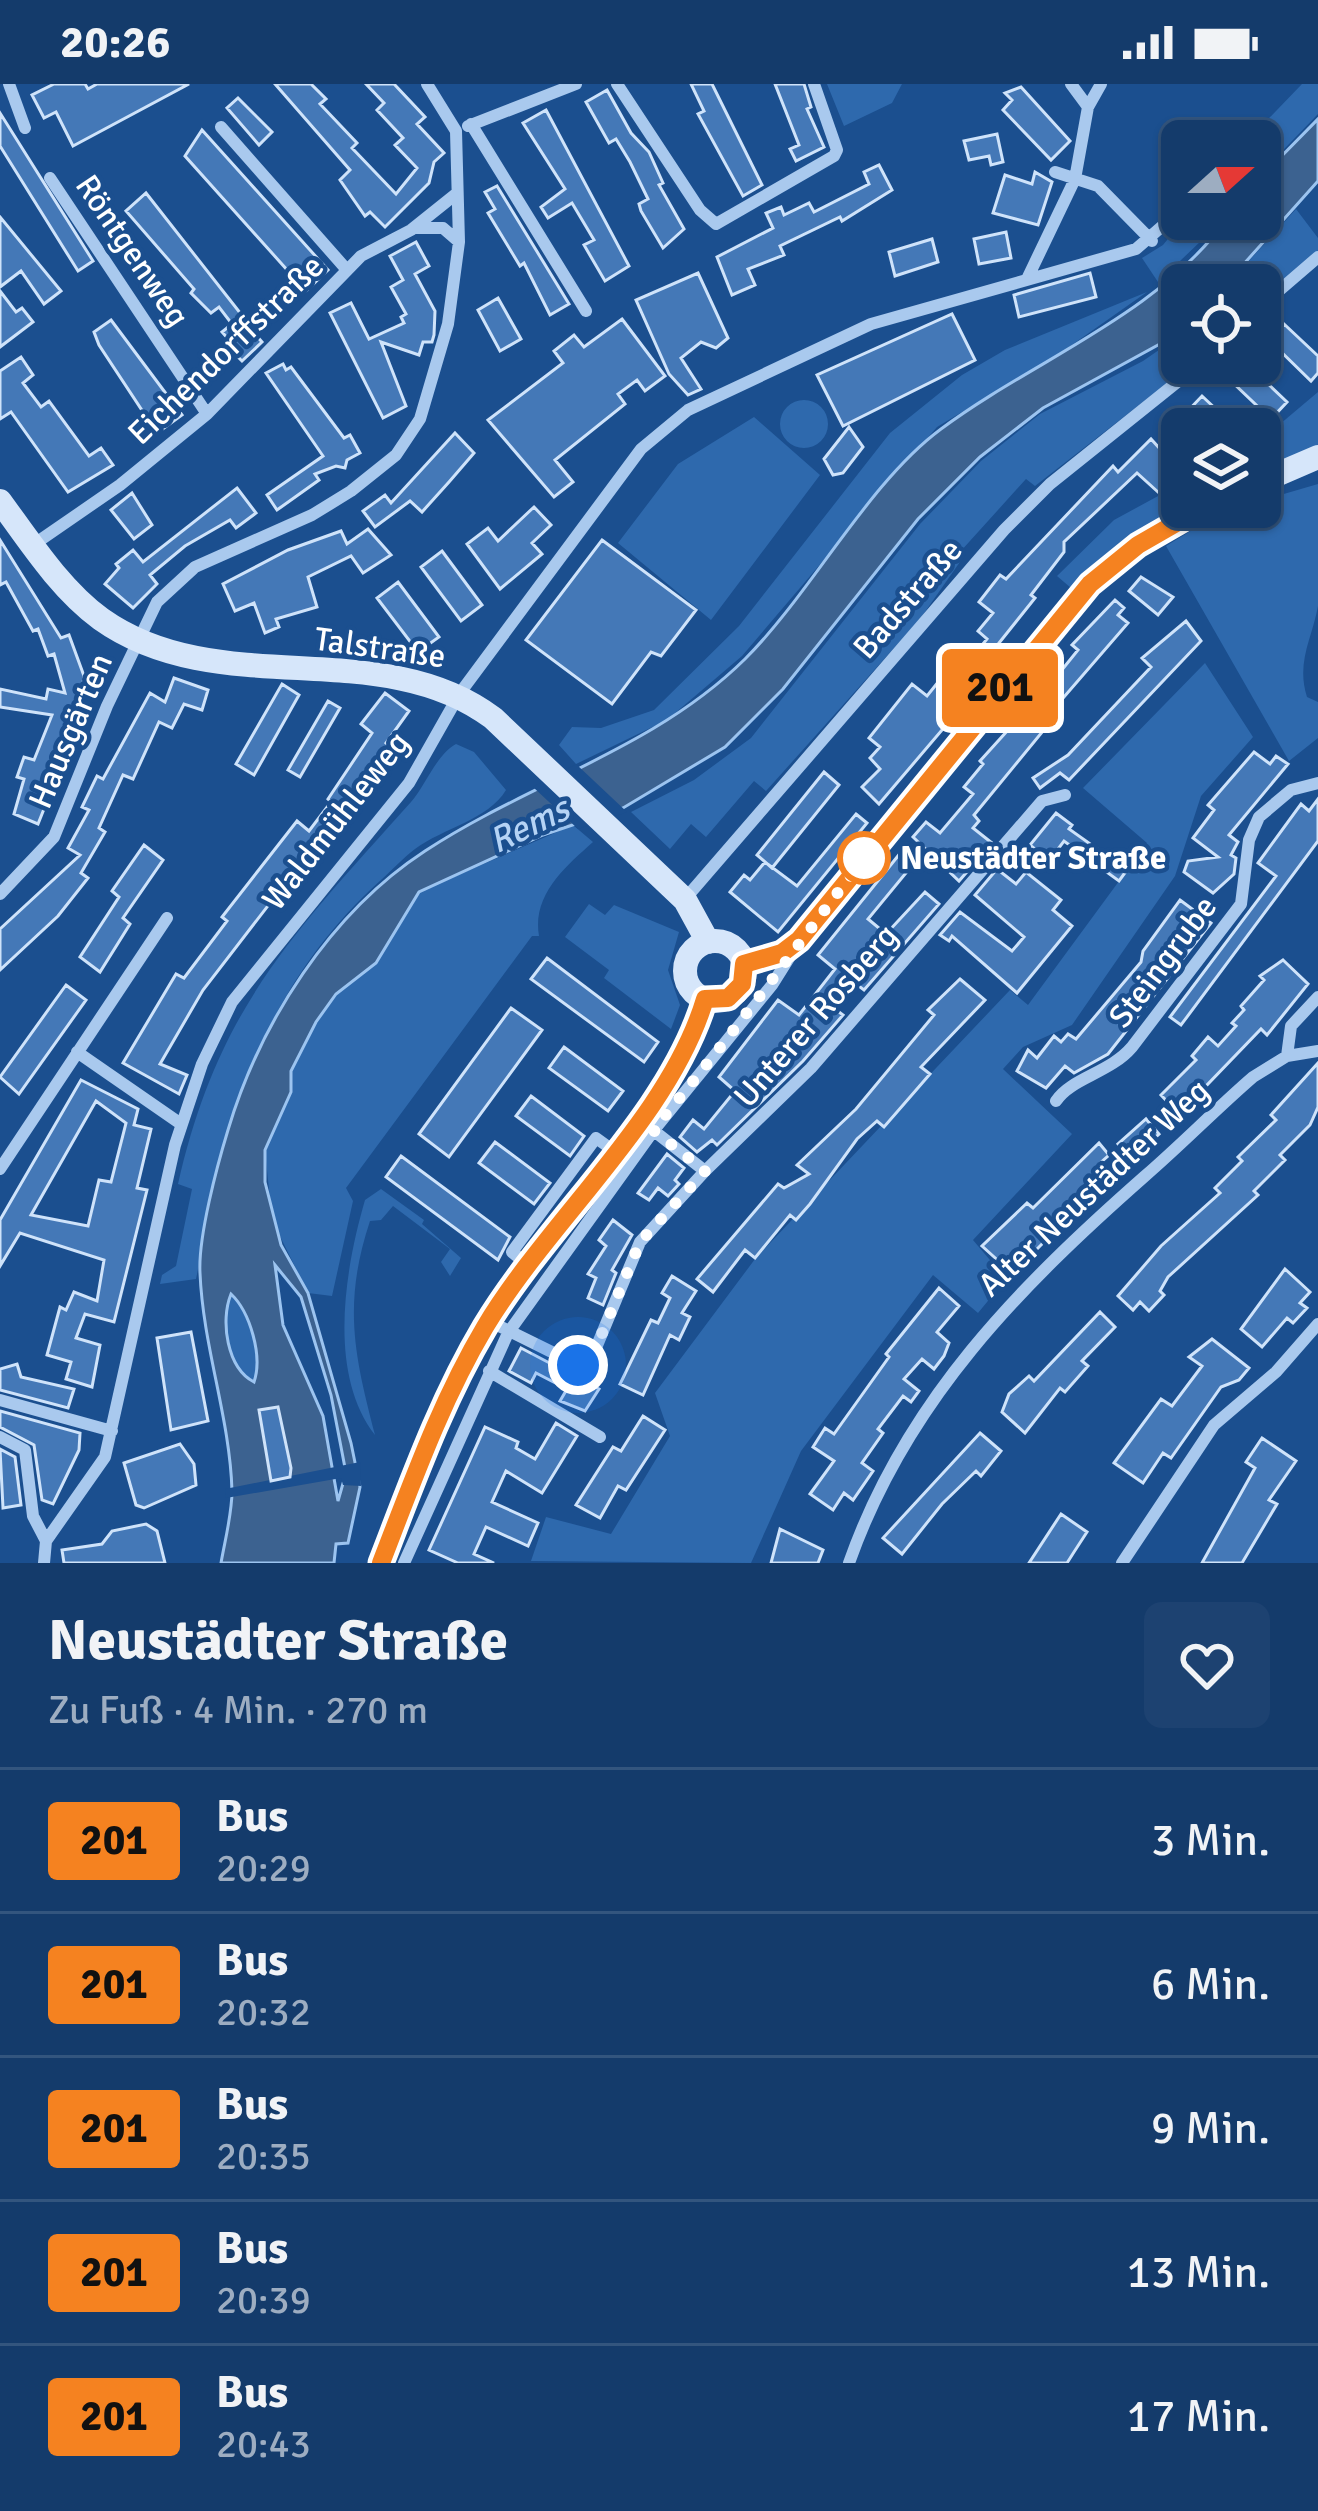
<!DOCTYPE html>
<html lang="de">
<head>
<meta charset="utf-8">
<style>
  :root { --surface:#143b6b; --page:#1d4271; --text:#f1f3f6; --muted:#9dadc1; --line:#33557e }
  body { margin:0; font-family:Signika,sans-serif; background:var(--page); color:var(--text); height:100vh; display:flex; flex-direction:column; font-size:45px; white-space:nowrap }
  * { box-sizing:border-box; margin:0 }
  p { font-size:39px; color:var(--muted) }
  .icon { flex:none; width:66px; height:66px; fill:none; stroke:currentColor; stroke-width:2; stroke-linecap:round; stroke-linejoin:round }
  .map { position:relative; height:1479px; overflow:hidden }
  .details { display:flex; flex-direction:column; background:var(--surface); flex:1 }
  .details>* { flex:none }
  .badge { padding:0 24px; border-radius:9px; font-size:42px; line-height:78px }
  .needle { width:78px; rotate:69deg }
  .fabs { position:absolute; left:1161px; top:36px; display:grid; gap:24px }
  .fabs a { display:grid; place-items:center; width:120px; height:120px; border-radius:18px; background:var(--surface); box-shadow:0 3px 9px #0004,0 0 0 3px var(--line); font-size:60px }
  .you { position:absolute; width:60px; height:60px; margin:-30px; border:9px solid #fff; border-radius:50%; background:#1a73e8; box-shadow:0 0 0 18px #1a73e833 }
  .map>.badge { position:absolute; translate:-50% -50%; box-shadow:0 0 0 6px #fff }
  .round { display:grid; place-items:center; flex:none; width:126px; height:126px; border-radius:18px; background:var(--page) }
  .summary { display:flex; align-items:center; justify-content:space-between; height:204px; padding:0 48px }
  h1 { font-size:57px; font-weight:700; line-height:90px }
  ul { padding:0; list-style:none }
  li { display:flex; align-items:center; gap:36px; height:144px; padding:0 48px; border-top:3px solid var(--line) }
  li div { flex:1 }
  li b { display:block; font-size:45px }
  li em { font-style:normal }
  li .badge { min-width:132px; font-weight:700; text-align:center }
  .status { display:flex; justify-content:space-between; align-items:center; height:84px; padding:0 60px; background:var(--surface); direction:ltr }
  .status svg { height:33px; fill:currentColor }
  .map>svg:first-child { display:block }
</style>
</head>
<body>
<div class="status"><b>20:26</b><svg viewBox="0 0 49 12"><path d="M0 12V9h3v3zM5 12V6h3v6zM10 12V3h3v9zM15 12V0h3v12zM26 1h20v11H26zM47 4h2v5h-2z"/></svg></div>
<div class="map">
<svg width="1318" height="1479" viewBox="0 0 1318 1479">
  <rect width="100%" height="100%" fill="#1b4f8f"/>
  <path fill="#2e69ad" d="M827,0H902L892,19L844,42Z
    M1302,0H1318V30L1260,90V57H1247Z
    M1296,125L1318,154V168L1260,217V201H1227Z
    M1184,135H1224L1158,198L1142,174L1163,161Z
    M1147,208L1059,270L937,343L742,572L667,636L576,680L559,661L572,643L601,644L654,626L739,542L890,349L962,291L1005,266Z
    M1182,250V279H1193L1035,402L1026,395L960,468L962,475L920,535L766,707L754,697L706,753L691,740L670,765L631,728L694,696L751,654L920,440L981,377L1040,330L1143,277Z
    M1318,308V363L1260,387V357Z
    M780 340a24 24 0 1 1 48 0a24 24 0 1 1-48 0Z
    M754,333L820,391L711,536L618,459L678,380Z
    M1182,399V423L1071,504L1057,492L1114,436Z
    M1318,400C1318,438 1318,484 1318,522C1312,555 1296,578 1307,613L1318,618V654L1289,677L1166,462L1215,432L1260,423V417Z
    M1205,579L1253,653L1201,712L1175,792L1072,941L1023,963L1003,985L1072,1050L973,1156L1006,1195L978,1229L933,1191L801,1367L751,1479L531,1477L546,1433L611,1450L670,1352L655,1309L755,1175L1010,906L1028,921L1147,759L1083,704Z
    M456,660L474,668L506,706C488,736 443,744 415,765C403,774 392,786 381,796C257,908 228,1038 196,1195L160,1200L162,1191L176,1182L192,1105L178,1100C218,923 294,849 411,718C426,701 436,671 456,660Z
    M573,741L593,758C565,783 532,811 539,852H532L346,1104L353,1117L332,1212L308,1209L272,1136L265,1066L291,1008V987L316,938L336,910L376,879L419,808Z
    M589,820L605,831L614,821L679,848L668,886L680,921L671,945L604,894L609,886L565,853Z
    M381,1105L424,1136L422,1140L461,1174L450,1192L441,1178L450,1165L393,1122L381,1136L370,1137C342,1221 355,1273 375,1351C327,1289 345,1185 365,1116Z
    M231,1209C249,1230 263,1271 255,1298C226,1285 220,1236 231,1209Z"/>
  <path fill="#3c6290" stroke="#9cc4f0" stroke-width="3" fill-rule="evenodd" d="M1318,35V97L1225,201H1182L1178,250L1043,324L980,373L918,435L783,605L725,663L623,724L543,751L419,808L376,879L336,910L316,938L291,987V1008L265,1066V1098L281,1161L308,1209L351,1359L360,1403L348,1459L336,1460L334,1479H221C225,1456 232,1430 232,1407C230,1334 203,1263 200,1189C198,1153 217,1082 228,1046C260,939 330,829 425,767C530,698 654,665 745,575C812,508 868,399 941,345C1035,275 1155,233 1227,135H1260V94ZM275,1181L301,1213L331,1311L346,1389L338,1417L323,1332L283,1241ZM231,1210C250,1228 263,1272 254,1298C227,1284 220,1237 231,1210Z"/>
  <path fill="#1b4f8f" d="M576,680L627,728L578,745L533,703Z
    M360,1378L361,1402L343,1401L341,1394L226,1414L225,1405Z"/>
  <path fill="#4478b7" stroke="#cfe3fa" stroke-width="3" fill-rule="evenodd" d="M54,0H85L88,5L97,0H189L73,62L56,28L44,34L32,11Z
    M275,0H311L326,15L320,20L357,59L352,64L396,110L417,84L395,61L403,54L377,26L384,19L366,0H394L425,33L417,40L444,69L434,78L429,99L385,143L370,128L365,132L340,96L350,86Z
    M691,0H712L762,101L743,112L698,30L704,27Z
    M775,0H804L811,23L807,25L824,63L796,77L790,65L799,61Z
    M1021,3L1070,57L1051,76L1003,26L1012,16L1005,9Z
    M607,6L631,49L649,68L663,99L659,101L684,145L663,164L641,127L639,120L648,115L630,78L616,55L609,59L586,18Z
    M238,14L272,48L259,61L227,24Z
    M546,26L629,182L605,197L584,161L594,156L572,119L548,134L541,123L565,105L523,39Z
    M0,29L93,177L78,187L0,62Z
    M202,46L328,186L306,207L185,72Z
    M997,50L1003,78L991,81L989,72L969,76L964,57Z
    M879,81L892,106L842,137L840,133L780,162L784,171L748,185L755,201L732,211L717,173L773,144L766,129L781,123L784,131L809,119L814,128L869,100L864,88Z
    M1035,88L1052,98L1038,141L993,129L1005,91L1032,100Z
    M497,102L569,220L550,231L524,179L520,182L488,129L495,125L485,108Z
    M146,109L248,239L259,229L268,238L255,250L262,258L242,277L226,261L230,257L222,248L232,240L219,223L211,229L191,209L194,205L126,127Z
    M0,133L61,207L44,220L21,187L0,203Z
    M1006,148L1011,174L979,180L974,155Z
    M932,155L938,178L895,192L889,168Z
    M416,158L429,182L415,190L435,227L434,251L432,258H423L419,271L381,258L406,322L383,334L330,229L351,219L369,255L404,239L401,233L406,230L391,203L403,196L390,172Z
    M698,189L728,254L716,264L701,258L681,274L701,305L688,311L669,290L636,216Z
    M1090,189L1096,213L1019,233L1014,211Z
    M0,207L16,228L22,224L33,238L0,263Z
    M498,214L521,255L500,267L478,226Z
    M952,230L975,276L843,342L817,291Z
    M622,235L665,292L645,307L637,296L618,310L625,320L555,376L573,398L554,413L488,336L563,279L554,267L574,251L584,263Z
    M111,236L182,331L157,349L99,261L94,248Z
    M1284,240L1318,272V289L1311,297L1269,256Z
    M21,273L33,291L23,299L41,323L49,317L89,372L101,364L113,381L68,408L11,328L0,335V287Z
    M1246,279L1287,318L1271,335L1229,295Z
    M283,280L286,286L291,283L344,354L350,351L360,369L347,376L345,384L336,382L315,390L319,396L277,426L267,411L323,372L266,289Z
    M1202,312L1237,345H1200L1185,330Z
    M849,343L863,363L843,389L833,391L824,375Z
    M1182,348V384L1158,408L1137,389L1064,458V468L1031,511L1035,514L987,574L996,581L984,596L966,581L987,555L978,547L993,529L979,518L1000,491L1006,495L1113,382L1118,388L1151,355L1162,367Z
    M455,349L474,369L449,398L422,428L410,417L375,443L363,427L385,411L391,419Z
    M237,404L256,429L236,444L230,436L185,462L150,491L157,500L133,524L105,500L119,484L116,480L133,466L143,478Z
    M132,409L152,441L134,455L111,426Z
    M534,423L551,441L532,459L542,470L500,505L467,460L488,444L498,457Z
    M368,445L391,471L363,489L351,472L308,493L317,523L276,535L279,543L265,549L254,519L235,527L223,500L288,466L341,447L347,460Z
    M0,456L61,554L69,551L84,592L77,642L38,740L14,730L24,695L17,693L24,673L34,676L52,631L0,623V605L46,615L48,605L65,609L54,570L48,572L38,545L33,547L6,498L0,501Z
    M602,456L696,526L661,572L651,568L612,620L526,556Z
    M442,467L482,521L461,537L421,483Z
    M1141,493L1173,513L1158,531L1129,507Z
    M398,498L439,553L418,568L377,514Z
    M1115,516L1124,524L1118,531L1128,539L1038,643L1043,647L974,731L979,737L973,744L992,759L959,797L913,753L926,738L940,749L973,710L964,703L983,680L980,677L1057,592L1078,566L1072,561Z
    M1186,537L1201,557L1069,696L1060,689L1040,704L1033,694L1068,671L1151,583L1142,574Z
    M174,594L208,606L202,626L184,620L172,644L159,638L133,695L123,691L99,744L105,748L81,789L88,794L58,832L0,886V845L80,771L68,764L89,726L82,723L97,692L103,695L150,609L165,618Z
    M939,597L965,619L879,720L862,703L880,685L870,674L880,663L869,654L912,600L927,612Z
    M282,600L299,611L254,691L236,680Z
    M385,609L409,627L386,659L392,664L334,749L328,744L203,906L160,980L187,991L179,1010L123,979L176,890L184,894L227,837L222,833L297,737L309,747L331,718L328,715L372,649L361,640Z
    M328,617L340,624L300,693L288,686Z
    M1254,668L1270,680L1276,672L1288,680L1229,751L1238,758L1231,771L1236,774L1234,790L1213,809L1184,788L1188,777L1218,773L1193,754L1214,726L1208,721Z
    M824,688L839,701L772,784L757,771Z
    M1318,715V757L1181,941L1170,933L1276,792L1258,779L1301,720L1309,727Z
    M1056,729L1072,741L1069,745L1127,786L1119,797L1064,757L1049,777L1030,761Z
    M856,730L867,739L778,848L730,808L744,791L750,796L765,778L797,802Z
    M144,761L163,776L123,834L130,840L100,888L80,873L119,813L112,807Z
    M902,767L915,778L868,835L886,850L925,808L939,820L864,906L851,896L831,922L843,931L803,977L717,1061L712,1056L697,1068L680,1053L693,1036L704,1045L735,1007L719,993L778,916L799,931L835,885L818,871Z
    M997,785L1016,800L1026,788L1061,816L1053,826L1072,842L1017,909L952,852L949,857L940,851L960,828L1012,867L1024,853L975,811Z
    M1180,816L1211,839L1108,970L1074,989L1065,982L1046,1004L1017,987L1028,966L1037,974L1054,952L1061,958L1068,950L1076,955L1141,878L1143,867Z
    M547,874L658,958L644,978L531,895Z
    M1283,876L1308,900L1267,951L1261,945L1179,1030L1161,1011L1196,976L1192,972L1208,953L1218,962L1236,942L1232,939L1244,926L1241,922L1264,896L1260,892Z
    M960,895L985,916L921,983L930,990L917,1005L884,1043L877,1037L857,1055L810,1120L796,1136L790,1131L755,1174L745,1166L713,1208L697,1195L778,1100L784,1104L809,1090L797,1081L856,1025L934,931L928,926Z
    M66,901L86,916L19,1010L0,993Z
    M511,924L542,946L449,1073L419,1050Z
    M564,963L623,1007L608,1027L549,984Z
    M1318,979V1023L1310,1041L1280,1071L1285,1076L1254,1107L1258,1111L1168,1193L1160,1207L1164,1211L1149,1227L1140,1218L1133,1226L1118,1212L1161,1162L1220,1109L1215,1104L1242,1077L1238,1073L1276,1036L1271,1031Z
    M81,996L138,1025L134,1041L151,1045L137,1104L147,1106L114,1238L85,1230L76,1254L100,1261L92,1303L66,1295L71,1278L47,1271L60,1223L66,1226L74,1208L97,1217L104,1176L20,1149L0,1182V1136ZM96,1017L126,1039L111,1098L99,1096L88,1142L31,1131Z
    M531,1012L584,1052L570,1072L516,1032Z
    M1146,1035L1159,1050L1131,1075L1118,1060Z
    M495,1058L550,1099L534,1120L479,1079Z
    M1099,1059L1109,1071L1099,1080L1110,1092L1026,1176L1016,1167L1003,1181L982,1162L1027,1119L1033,1124Z
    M667,1070L684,1084L675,1096L679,1100L668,1112L658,1104L649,1116L638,1109Z
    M401,1072L510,1153L498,1176L386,1093Z
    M613,1136L632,1151L612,1186L616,1189L603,1221L588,1214L596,1194L588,1190L606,1162L599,1156Z
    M1285,1185L1310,1208L1300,1219L1307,1224L1293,1239L1287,1234L1262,1263L1241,1245Z
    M672,1192L696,1207L682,1229L690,1233L679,1256L670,1251L643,1311L620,1300L651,1236L658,1239L670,1214L662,1209Z
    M939,1204L959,1222L937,1248L949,1259L944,1272L934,1285L922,1275L904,1295L919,1307L911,1318L903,1312L878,1345L883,1349L862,1379L873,1387L853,1416L844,1409L833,1426L810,1410L834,1377L813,1363L825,1344L834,1350L889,1273L886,1270Z
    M1100,1228L1115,1243L1082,1277L1088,1282L1065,1308L1060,1304L1025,1349L1002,1328L1009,1310L1029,1292L1034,1297Z
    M191,1248L208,1337L171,1346L157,1254Z
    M1212,1255L1249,1284L1239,1296L1221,1303L1171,1374L1163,1369L1143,1399L1114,1379L1161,1315L1172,1322L1202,1282L1189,1273Z
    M521,1264L599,1305L585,1327L560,1317L567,1305L536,1289L531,1299L509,1287Z
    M17,1280L21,1293L74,1305L68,1324L0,1306V1285Z
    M278,1323L291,1384L290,1393L271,1397L259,1326Z
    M0,1327L80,1349L79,1366L53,1420L42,1416L34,1361L0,1343Z
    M643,1332L665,1346L626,1406L618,1402L600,1434L576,1421L613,1363L621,1367Z
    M556,1339L577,1352L542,1409L506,1387L492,1418L538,1439L528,1462L486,1443L474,1470L494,1479H458L429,1466L485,1343L518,1358L516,1364L535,1375Z
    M980,1349L1001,1367L981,1392L976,1387L942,1420L902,1470L883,1454Z
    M1262,1354L1296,1377L1269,1416L1277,1420L1242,1479H1202L1255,1384L1246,1378Z
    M180,1360L194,1380L196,1401L144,1424L136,1421L124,1379Z
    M0,1365L15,1373L21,1421L3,1424Z
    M1061,1430L1087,1448L1074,1468L1067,1479H1029Z
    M146,1440L157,1447L165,1479H64L62,1466L102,1460L112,1447Z
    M780,1445L823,1466L818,1479H771Z"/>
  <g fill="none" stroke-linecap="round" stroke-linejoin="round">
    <path stroke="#a9c9ee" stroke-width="12" d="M9,0L25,44
      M617,0L700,126L716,140L834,72L837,66L814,0
      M1071,0L1088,23
      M471,40L586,227
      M468,42L576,0
      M221,43L347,186
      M1055,88L1098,102L1152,157
      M50,94L207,330
      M418,144H443L458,157
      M1028,193L1075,95L1088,23L1101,0
      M1260,223L1318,173
      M33,461L120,401L207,330L361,172L411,146L456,110
      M0,810L54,753L107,622L157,518L195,483L312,431L351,407L396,371L420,335L448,240L459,158L456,47L427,0
      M685,815L1004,446L1050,400L1201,279
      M77,968L181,1040
      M1287,972L1291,942L1318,913
      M1056,1017C1071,994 1110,989 1132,963L1241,820L1249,756L1259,733L1291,706L1318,699
      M649,1043L705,1087L811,984L1042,717L1065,711
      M0,1085L167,834
      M529,1182L512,1168L596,1054L614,1067
      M489,1237L578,1281L591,1276L640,1158L705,1087
      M489,1287L600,1353
      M0,1316L112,1347
      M0,1353L25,1366L33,1432L46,1457
      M44,1479L46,1457L105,1373L175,1061L202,980L232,918L409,699L460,609L641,365L688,326L871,240L1136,165L1182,125
      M404,1479L508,1249L654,1046L772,901L794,866
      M849,1479C906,1317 1019,1203 1145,1092C1182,1060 1216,1025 1253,993L1287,972L1318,967
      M1122,1479L1214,1341L1276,1288L1318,1240"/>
    <path stroke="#d6e6fa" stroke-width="24" d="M1260,398L1318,373
      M0,417C30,458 60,505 101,535C219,619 380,549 493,634L685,816L708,858
      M685 887a30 30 0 1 1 60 0a30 30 0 1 1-60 0Z
      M744,880L782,869L799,857L1090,500L1138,461L1204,423
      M381,1479C413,1399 442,1317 485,1243C547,1137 672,1031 705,915"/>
  </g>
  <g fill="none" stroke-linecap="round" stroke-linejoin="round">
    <defs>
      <path id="line" d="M381,1479C412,1399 441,1317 485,1243C549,1136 670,1033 705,915L728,914L742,900L744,880L782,869L799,856L1090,500L1138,461L1204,423"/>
    </defs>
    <use href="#line" stroke="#fff" stroke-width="27"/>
    <use href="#line" stroke="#f58220" stroke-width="18"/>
    <path stroke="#fff" stroke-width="12" stroke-dasharray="0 21.6" d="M578,1281L591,1276L640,1158L705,1087L653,1046C728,957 794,866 864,774"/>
  </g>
  <circle fill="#fff" stroke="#f58220" stroke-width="6" cx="864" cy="774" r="24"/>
  <g text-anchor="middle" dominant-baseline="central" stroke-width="9" stroke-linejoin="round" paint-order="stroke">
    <g font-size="33" fill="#fff" stroke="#1b4f8f">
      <text transform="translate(132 167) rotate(56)">Röntgenweg</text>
      <text transform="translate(226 266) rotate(-44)">Eichendorffstraße</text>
      <text transform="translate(908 515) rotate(-49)">Badstraße</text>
      <text transform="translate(380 564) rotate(8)">Talstraße</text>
      <text transform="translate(71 647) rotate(-67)">Hausgärten</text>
      <text transform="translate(336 737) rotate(-52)">Waldmühleweg</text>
      <text transform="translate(1163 878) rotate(-53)">Steingrube</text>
      <text transform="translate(816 932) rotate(-49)">Unterer Rosberg</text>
      <text transform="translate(1094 1104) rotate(-43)">Alter Neustädter Weg</text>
    </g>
    <g font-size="33" font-weight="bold" fill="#fff" stroke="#1b4f8f" text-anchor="start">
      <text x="900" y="774">Neustädter Straße</text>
    </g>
    <g font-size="36" font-style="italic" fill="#b5d3f5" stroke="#1b4f8f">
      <text transform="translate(529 741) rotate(-26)">Rems</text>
    </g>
  </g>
</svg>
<div class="fabs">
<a><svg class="needle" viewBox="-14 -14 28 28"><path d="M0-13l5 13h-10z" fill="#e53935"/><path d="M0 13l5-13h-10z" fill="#9dadc1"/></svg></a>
<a><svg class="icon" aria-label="locate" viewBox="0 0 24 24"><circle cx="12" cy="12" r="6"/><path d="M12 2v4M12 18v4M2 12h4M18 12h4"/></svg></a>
<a><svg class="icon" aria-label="layers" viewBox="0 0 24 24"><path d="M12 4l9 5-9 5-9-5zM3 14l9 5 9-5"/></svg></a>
</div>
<div class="you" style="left:578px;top:1281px"></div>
<b class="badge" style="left:1000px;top:604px;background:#f58220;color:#111">201</b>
</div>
<section class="details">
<div class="summary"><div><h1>Neustädter Straße</h1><p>Zu Fuß · 4 Min. · 270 m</p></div><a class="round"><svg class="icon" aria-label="heart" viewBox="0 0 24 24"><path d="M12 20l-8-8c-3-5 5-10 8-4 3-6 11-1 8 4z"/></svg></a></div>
<ul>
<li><span class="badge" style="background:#f58220;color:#111">201</span><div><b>Bus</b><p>20:29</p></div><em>3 Min.</em></li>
<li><span class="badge" style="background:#f58220;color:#111">201</span><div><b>Bus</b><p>20:32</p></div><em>6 Min.</em></li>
<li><span class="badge" style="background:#f58220;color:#111">201</span><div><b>Bus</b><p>20:35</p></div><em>9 Min.</em></li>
<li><span class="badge" style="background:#f58220;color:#111">201</span><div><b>Bus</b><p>20:39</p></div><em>13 Min.</em></li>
<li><span class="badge" style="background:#f58220;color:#111">201</span><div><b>Bus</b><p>20:43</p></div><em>17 Min.</em></li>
</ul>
</section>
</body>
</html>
